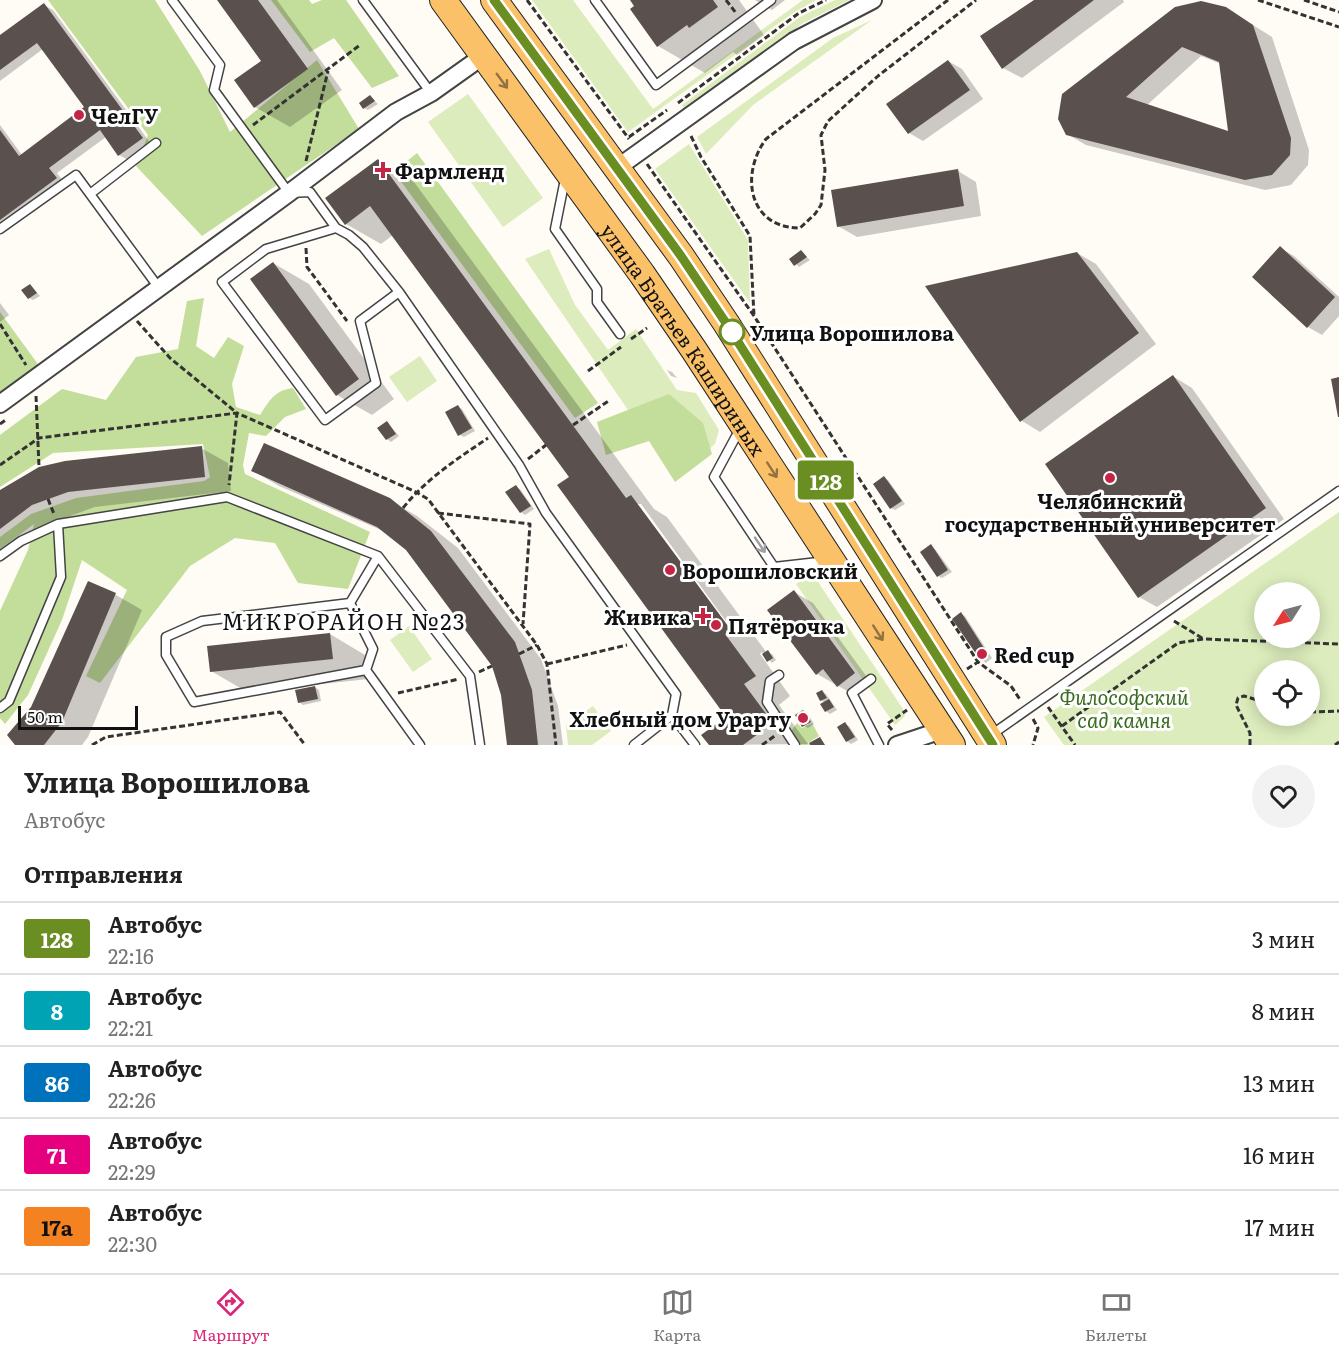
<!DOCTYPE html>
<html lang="ru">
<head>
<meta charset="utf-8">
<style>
  :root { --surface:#fff; --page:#f2f2f2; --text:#222; --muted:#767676; --line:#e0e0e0; --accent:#db2777 }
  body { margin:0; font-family:Literata,serif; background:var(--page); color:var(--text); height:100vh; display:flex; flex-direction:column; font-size:22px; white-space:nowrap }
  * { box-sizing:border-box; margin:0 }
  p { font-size:20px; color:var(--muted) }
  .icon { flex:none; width:33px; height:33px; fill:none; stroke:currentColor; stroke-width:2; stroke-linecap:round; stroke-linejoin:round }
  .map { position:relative; height:745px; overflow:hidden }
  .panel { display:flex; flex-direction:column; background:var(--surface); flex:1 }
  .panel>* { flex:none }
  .badge { padding:0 12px; border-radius:4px; font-size:21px; line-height:39px }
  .needle { width:39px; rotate:234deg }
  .tools { position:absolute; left:1254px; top:582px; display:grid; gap:12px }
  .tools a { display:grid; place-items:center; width:66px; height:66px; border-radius:50%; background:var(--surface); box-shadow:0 3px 15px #0003; font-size:30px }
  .scale { position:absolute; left:18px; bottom:15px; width:120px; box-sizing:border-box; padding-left:6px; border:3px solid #111; border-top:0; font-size:16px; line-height:21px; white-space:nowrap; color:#111; -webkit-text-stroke:4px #fff; paint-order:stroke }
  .map>.badge { position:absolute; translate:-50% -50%; box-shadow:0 0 0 3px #fff }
  h2 { padding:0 24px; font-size:22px; line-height:54px }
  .round { display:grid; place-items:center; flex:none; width:63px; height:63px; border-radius:32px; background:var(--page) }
  .summary { display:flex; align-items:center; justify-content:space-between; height:102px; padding:0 24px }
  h1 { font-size:28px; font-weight:700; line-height:45px }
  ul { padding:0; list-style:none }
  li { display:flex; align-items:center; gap:18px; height:72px; padding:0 24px; border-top:2px solid var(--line) }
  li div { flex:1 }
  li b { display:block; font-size:22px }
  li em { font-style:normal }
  li .badge { min-width:66px; font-weight:700; text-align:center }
  .menu { display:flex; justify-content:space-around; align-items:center; height:84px; border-top:2px solid var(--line); background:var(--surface); font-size:16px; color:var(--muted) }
  .menu a { display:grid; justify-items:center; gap:3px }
  .menu .active { color:var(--accent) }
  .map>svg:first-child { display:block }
</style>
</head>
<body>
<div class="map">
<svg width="1339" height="745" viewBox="0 0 1339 745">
  <rect width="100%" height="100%" fill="#fffbf5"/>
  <path fill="#dcecbc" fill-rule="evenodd" d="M532,0H573L653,109L803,0H816L793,13L628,132Z
    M835,0H850L803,23L685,110L682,105L800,17Z
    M872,20L753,105L706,154L697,137L833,38Z
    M468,94L543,198L503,227L428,122Z
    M689,144L748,240L750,303L655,169Z
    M549,249L575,305L608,350L636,329L677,390L696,393L719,430L715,444L675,479L525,259Z
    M420,356L437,381L407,402L389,377Z
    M1339,512V745H1064L1044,717ZM1264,592H1310V638H1264ZM1264,670H1310V716H1264Z
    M812,573L903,709L905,716L895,725L796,584Z
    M409,626L432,659L413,672L390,640Z
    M593,706L611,731L592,745H568L566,725Z"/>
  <path fill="#c3dd9b" d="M48,0H155L200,71L230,132L317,60L359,129L202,236L136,166L148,135Z
    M271,0H309L312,4L322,0H346L399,76L372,88L334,38L310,52Z
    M417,153L598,403L575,418L394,172Z
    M204,298L196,346L214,358L228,337L244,346L232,384L236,407L260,415C269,401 275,390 293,388L306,409L285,417L266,436L249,433L243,465L245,474L370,532L348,589L298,583L275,543L235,538L190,566L100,683L86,676L127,590L82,560L62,620L28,695L5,724L0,718V611L28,550L34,524L0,549V537L31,514L76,498L204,481L210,477L203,444L53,453L0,487V435L62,389L106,400L136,357L178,349L187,301Z
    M0,312L40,367L0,393Z
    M669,394L703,423L712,454L675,482L649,441L606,455L597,422Z
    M797,723L802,728L812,723L819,736L808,743L809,745H801L791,731Z"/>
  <path fill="#0003" fill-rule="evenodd" d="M219,0H277L342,90L290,127L255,107L263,61Z
    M632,0H739L764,35L737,55L733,52L705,73L658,46Z
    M755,0H785L772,10Z
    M1037,0H1123L1124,2L1022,78L1003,68Z
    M44,5L53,10L151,144L128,160L119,155L106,137L57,173L65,184L0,231V125L22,155L87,108L43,49L0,81V37Z
    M1245,20L1272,37L1309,150L1308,165L1291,185L1265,190L1086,145L1067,134L1064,94ZM1201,56L1221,64L1229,133L1146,106Z
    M948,61L962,69L983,99L923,141L909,133Z
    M370,97L378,104L368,110L364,108Z
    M378,161L414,182L654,509L667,517L767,653L772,654L776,660L772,663L762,652L760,654L790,696L779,705L808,744L710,745L729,717L571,477L393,235L381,244L346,224ZM637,504H641L736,635L734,637Z
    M958,171L976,182L981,216L857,237L838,226Z
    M1280,248L1294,256L1339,297V316L1322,335L1308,327L1254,277Z
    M801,252L810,260L799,267L791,259Z
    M1077,253L1096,264L1156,344L1040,432L1022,421L927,287Z
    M273,263L309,284L394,399L372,415L337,395Z
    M30,285L40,296L33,300L29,298Z
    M0,303L9,315L0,322Z
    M667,370L672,372L677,378L671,376Z
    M1174,377L1192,388L1284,519L1157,607L1139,597Z
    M458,407L462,409L475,431L464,437L460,435Z
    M387,422L399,436L391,442L387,439Z
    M201,448L228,463L231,491L95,507L59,520L0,563V492Z
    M253,471L389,500L417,516L458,548L541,659L558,706L563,745H508L503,694L489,659L407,549L388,533L279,486Z
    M884,478L888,480L905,504L895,510L891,508Z
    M516,487L520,489L534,509L525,515L521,512Z
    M931,546L935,549L952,572L942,578L938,576L922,552Z
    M88,583L116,595L142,610L88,737L82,745H17Z
    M794,592L813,603L872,684L856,696L817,674Z
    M961,614L965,616L992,658L986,663L982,660Z
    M330,634L365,655L368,679L247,692L211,671Z
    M315,687L319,690L321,701L303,705L299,702Z
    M822,692L826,694L837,710L830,714L826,711L822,704L825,703L821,700Z
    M804,712L808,714L814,724L808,728L804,726Z
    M845,724L849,726L858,740L851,744L847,741L839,728Z"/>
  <path fill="#5a504d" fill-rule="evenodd" d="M217,0H258L308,69L254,108L234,80L261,61Z
    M630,0H713L718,7L689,28L687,25L657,47L630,9L634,6Z
    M1034,0H1094L1002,69L980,36Z
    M1201,1L1226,7L1253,25L1291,138L1290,155L1272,175L1245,180L1066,135L1058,119L1062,94L1175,7ZM1182,47L1219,62L1228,131L1126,97Z
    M44,3L143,138L118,156L100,130L49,168L57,178L0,220V130L19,156L84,107L37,43L0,70V35Z
    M948,60L970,90L908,134L886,104Z
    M370,95L375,101L363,109L359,103Z
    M378,159L626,498L631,495L731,630L725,634L756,676L744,684L773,723L743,745H709L701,735L726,717L557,485L569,477L370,206L345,225L325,198Z
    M958,169L964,206L837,227L831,190Z
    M1280,246L1335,297L1307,328L1252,277Z
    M801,250L807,257L794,266L789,259Z
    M1077,252L1139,333L1020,422L925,286Z
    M273,262L359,379L336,396L250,279Z
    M30,284L37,293L28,299L21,290Z
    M1173,375L1266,508L1138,598L1045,464Z
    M1339,377V417H1338L1331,379Z
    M458,405L472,428L458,436L445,412Z
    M387,421L396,434L386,440L377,428Z
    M264,443L390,498L431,531L515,642L532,690L538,745H507L501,695L492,666L406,550L377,527L251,471Z
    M202,446L205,477L68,492L32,505L0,529V490L39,467L65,461Z
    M884,476L902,501L890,509L873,484Z
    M516,485L531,506L520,513L505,492Z
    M931,544L948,570L937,577L920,552Z
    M88,581L116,593L62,722L44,745H15L7,735L31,707Z
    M794,590L855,673L837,687L823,669L816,675L767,610Z
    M961,612L989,656L981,661L952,619Z
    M330,633L333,659L210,672L207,646Z
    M768,650L773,658L767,662L762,654Z
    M315,686L318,699L298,703L295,690Z
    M822,690L827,698L820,701L816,693Z
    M829,699L834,707L825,712L820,704Z
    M803,710L811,722L802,727L795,715Z
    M845,722L855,737L846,742L837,727Z
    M820,737L825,745H810L809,743Z"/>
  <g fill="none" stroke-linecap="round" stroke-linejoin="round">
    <defs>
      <path id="lane" d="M172,0L220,65L214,90L289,193L310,192L336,228L349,235L363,247L399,292L519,465L546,513L676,694L672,715L634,745
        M363,0L431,93
        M595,0L656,85L771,0
        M565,179L555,229L597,289V302L620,334
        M90,194L156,143
        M336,228L266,249L222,282L325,420L376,383L360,321L399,292
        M0,229L76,175L159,288
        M741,427L714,477L774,567L827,561
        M0,556L21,541L58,524L227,497L378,556L470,676L480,745
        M378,556L350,603L373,649L366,670L420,745
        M350,603L202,621L166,637V655L194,702L366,670
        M779,675L770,681L767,702L795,745
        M871,679L852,693L879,745
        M0,708L9,701L61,577L58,524
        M672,715L695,745
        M991,735L1339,491"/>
      <path id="street" d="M617,168L794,41L873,0
        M0,404L289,193L396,112L431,93L483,56
        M897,745L942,730"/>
      <g id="primary">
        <path id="s1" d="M443,0L642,274L694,350L952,745"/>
        <path d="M494,0L681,256L726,323L993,745"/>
      </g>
    </defs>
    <use href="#lane" stroke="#444" stroke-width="11"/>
    <use href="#street" stroke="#444" stroke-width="20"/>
    <use href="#primary" stroke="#222" stroke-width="28"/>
    <path stroke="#333" stroke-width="3" stroke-dasharray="6 3" stroke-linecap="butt" d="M527,0L629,139
      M726,0L736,13
      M948,0L766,139C740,174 748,228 800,228L815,214L821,205L825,170L821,135L828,121L878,76L976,0
      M1258,0L1339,27
      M1304,0L1339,12
      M678,103L799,13L826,0
      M253,125L360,45
      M691,136L701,157L750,236L754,316
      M629,137L667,110
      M306,161L328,71
      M647,164L754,316L978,662L1011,686L1021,701
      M306,248L307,267L347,321
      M137,321L170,358L237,413L229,485
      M0,324L26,365
      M631,339L647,328
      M588,371L621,347
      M36,396L39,467
      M0,424L7,419
      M573,425L610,400
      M528,459L546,445
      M0,465L39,438L237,413L416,492L428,499L537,645L547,664L556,745
      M48,499L54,514
      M403,508C426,479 457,459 488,438
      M438,513L530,524L523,624
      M1174,621L1202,638
      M519,654L537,645
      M547,664L627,645
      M967,669L978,662
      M479,672L492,666
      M398,693L459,679
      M1048,707L1075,745
      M1310,712L1339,711
      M1033,719L1038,728L1033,745
      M1062,726L1178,643L1203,639L1339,644
      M892,730L887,724L907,710
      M92,745L106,737L280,712L305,745
      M762,745L776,735
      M1250,745V733L1236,705L1238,698L1244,696L1264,702
      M1335,745L1339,742"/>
    <use href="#lane" stroke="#fff" stroke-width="8"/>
    <use href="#street" stroke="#fff" stroke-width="16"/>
    <use href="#primary" stroke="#fbc169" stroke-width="26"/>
  </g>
  <defs><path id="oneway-shaft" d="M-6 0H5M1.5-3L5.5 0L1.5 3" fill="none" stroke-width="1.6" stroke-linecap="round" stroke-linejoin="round" transform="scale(1.5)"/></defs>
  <g stroke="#927241">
    <use href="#oneway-shaft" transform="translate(502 81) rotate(54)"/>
    <use href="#oneway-shaft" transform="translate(772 470) rotate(57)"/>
    <use href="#oneway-shaft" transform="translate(878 633) rotate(57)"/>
  </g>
  <use stroke="#a0a0a0" href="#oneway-shaft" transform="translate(760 545) rotate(56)"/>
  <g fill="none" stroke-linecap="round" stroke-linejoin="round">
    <defs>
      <path id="line" d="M494,0L681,256L726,323L993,745"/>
    </defs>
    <use href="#line" stroke="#fff" stroke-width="14"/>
    <use href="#line" stroke="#6b8e23" stroke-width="9"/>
  </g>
  <g fill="#c62445" stroke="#fff" stroke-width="2">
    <circle cx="79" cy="115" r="6"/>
    <path d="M380 161h6v6h6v6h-6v6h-6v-6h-6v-6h6z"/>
    <circle cx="1110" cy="478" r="6"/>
    <circle cx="670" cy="570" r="6"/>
    <path d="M700 607h6v6h6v6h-6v6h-6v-6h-6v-6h6z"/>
    <circle cx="716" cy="625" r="6"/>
    <circle cx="982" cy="654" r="6"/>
    <circle cx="803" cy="718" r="6"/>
  </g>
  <circle fill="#fff" stroke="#6b8e23" stroke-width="3" cx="732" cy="332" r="12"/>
  <g text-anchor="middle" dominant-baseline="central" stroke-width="6" stroke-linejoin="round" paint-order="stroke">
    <g font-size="20" font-weight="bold" fill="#111" stroke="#fff" text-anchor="start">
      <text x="91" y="115">ЧелГУ</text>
      <text x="395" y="170">Фармленд</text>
      <text x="1110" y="500" text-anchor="middle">Челябинский<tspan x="1110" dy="23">государственный университет</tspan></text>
      <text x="682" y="570">Ворошиловский</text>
      <text x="691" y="616" text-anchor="end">Живика</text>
      <text x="728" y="625">Пятёрочка</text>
      <text x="994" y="654">Red cup</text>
      <text x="791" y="718" text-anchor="end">Хлебный дом Урарту</text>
    </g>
    <g font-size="20" font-weight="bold" fill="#111" stroke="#fff" text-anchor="start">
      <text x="750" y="332">Улица Ворошилова</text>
    </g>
    <g font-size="20" fill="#111" stroke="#fff">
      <text stroke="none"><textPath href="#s1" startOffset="416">улица Братьев Кашириных</textPath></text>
    </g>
    <g font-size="20" font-style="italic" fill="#3a6c1e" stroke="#fff">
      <text x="1124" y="696">Философский<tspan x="1124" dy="23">сад камня</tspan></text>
    </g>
    <g font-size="22" letter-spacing="1.5" fill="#111" stroke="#fff">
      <text x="344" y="620">МИКРОРАЙОН №23</text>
    </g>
  </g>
</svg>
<div class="tools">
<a><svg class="needle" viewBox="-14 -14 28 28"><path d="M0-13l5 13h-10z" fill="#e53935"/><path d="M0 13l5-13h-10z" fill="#767676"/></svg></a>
<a><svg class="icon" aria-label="locate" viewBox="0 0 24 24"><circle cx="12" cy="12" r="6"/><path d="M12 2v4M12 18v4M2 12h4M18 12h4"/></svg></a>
</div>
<div class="scale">50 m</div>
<b class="badge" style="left:826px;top:480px;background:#6b8e23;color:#fff">128</b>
</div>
<section class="panel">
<div class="summary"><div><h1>Улица Ворошилова</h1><p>Автобус</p></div><a class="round"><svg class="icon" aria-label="heart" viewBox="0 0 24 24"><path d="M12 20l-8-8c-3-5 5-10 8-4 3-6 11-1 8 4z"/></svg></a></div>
<h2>Отправления</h2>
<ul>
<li><span class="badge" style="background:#6b8e23;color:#fff">128</span><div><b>Автобус</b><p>22:16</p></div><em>3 мин</em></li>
<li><span class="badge" style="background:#00a3b4;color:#fff">8</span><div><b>Автобус</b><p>22:21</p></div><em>8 мин</em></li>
<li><span class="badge" style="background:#0072bc;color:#fff">86</span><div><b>Автобус</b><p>22:26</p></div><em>13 мин</em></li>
<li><span class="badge" style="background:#e6007e;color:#fff">71</span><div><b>Автобус</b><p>22:29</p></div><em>16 мин</em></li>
<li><span class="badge" style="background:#f58220;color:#111">17a</span><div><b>Автобус</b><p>22:30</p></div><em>17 мин</em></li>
</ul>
</section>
<nav class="menu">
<a class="active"><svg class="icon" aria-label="directions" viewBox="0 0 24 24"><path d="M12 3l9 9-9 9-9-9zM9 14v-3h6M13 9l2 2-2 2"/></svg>Маршрут</a>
<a><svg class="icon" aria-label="map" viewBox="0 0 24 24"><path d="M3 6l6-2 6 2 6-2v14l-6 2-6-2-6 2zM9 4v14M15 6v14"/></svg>Карта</a>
<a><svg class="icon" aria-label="tickets" viewBox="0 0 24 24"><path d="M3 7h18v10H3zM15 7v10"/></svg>Билеты</a>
</nav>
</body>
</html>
